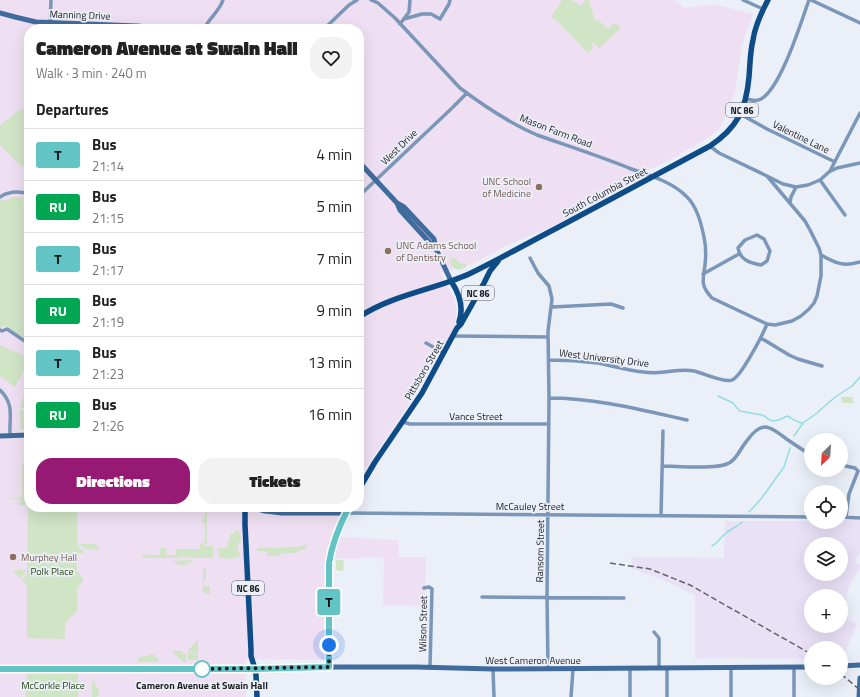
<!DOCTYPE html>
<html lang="en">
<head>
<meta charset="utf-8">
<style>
  :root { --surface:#fff; --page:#f2f2f2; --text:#222; --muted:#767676; --line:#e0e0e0; --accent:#961a74 }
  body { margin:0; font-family:"Titillium Web",sans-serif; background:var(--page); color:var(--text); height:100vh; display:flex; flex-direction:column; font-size:15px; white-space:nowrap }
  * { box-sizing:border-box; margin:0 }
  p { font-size:13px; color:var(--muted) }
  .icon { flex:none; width:22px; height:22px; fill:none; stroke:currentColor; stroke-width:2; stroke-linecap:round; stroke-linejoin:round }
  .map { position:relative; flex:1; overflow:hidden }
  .details { position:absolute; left:24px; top:24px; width:340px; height:488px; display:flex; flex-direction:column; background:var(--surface); border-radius:16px; box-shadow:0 4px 16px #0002 }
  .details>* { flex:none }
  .badge { padding:0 8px; border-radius:3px; font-size:14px; line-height:26px }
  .needle { width:26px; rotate:205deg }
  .tools { position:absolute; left:804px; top:433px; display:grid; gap:8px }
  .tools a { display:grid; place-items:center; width:44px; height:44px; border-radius:50%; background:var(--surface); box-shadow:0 4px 16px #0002; font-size:20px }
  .you { position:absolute; width:20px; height:20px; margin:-10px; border:3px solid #fff; border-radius:50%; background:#1a73e8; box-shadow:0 0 0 6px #1a73e833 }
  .map>.badge { position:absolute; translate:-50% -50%; box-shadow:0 0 0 2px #fff }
  h2 { padding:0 12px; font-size:15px; line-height:36px }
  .round { display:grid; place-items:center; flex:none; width:42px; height:42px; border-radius:16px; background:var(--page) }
  .overview { display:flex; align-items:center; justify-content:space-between; height:68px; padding:0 12px }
  h1 { font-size:19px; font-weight:800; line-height:30px }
  .action { display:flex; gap:8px; margin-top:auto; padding:8px 12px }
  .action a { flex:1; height:46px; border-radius:16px; background:var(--accent); color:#fff; font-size:16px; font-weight:800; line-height:46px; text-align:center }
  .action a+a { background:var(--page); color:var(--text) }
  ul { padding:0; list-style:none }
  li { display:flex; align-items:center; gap:12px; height:52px; padding:0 12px; border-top:1px solid var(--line) }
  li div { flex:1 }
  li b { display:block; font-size:15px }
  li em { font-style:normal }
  li .badge { min-width:44px; font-weight:700; text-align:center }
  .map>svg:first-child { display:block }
</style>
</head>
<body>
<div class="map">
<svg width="860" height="697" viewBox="0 0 860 697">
  <rect width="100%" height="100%" fill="#ebeff8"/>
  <path fill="#e9e1f6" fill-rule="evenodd" d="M860,520V552L854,561L860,565V567L849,587L842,616L857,624L842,659H841V648H811V659L711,658L695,659V595L661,579L632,569L631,557L724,558L725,521H811V522H841V521ZM811,544H841V574H811ZM811,596H841V626H811Z"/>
  <path fill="#efdff2" d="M0,0H674L684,8L713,4L753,14L742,45L735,92L720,128L709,137L668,161L643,172L625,185L555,225L508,245L474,263L440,273L453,296L457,309L454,329L405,410L359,479V29H29V507H345L333,530L342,537L398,540L399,557H426L425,606L383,605L384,558L363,557L355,559L327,558L326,660L245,659L246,697H0Z"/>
  <path fill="#d0e4c6" d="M562,0H571L575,2V3L582,6L585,0H589L595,21L598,20L608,29L614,23L617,24L620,27V29L599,48L594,43L592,44L593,48L588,53L558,22L551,17Z
    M29,108V169L21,166L0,145V125L19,110Z
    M13,197H24L23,208L25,210L29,204V337H28L26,340L4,325L0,329V201L2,199L4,201Z
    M453,258H455L461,264L464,263L467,266C459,272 453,270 449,261Z
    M0,345L29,358V361L15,387L0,376Z
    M29,389V398L26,408H20L24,395Z
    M841,397H852L854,403H842Z
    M20,410H26V429H20L21,422L20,421Z
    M22,463H27V482H25V485H27V490H25V491L27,492V494H25V497H26V503L25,505H19V503H21L20,499H10V498H22Z
    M28,503H29V507H77V545L85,553H79L78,559H77V572H78L84,580L77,589V611L65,623V639L27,638V587L22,580L27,574Z
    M205,507H207V544H205L202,541H205V523H202V519L205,518Z
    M235,530L240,531L241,542L238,543V552H240V556C235,560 225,558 218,558L219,557L218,554L219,553L217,550V549L228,547L227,541H231L230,539V534H234Z
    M201,543L206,546H213V558H187L184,556L181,557L180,558H148L142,557L143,553L146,554V555H160V548H166L167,555H176V549H200V544Z
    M78,544H97L99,550L86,549Z
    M306,544V549L301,550L295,553H286L280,554L278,556H267V552L265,551H257V549L258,548L298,547L303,545Z
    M193,560V561C182,567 182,567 172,561Z
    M336,560H344L343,571L336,570Z
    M206,567V579L204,580V586H210V594L203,593V569Z
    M13,570H25L26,571V572L20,579Z
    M198,640V655L188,651L190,648Z
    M173,651H183V654H186V662H183L182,661V660H181L172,652Z
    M188,652L198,656V660H188Z
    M153,654L159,660L158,662H138V658Z
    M27,673H78V697H26V690L27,689L26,688Z
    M92,678L100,694L96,697H92Z"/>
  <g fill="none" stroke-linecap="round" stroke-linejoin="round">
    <path stroke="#92ddde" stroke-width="1.5" d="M718,396L733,403L736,407L740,411L762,415L766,417L768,419L772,421L779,420L787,416C792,418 797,423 803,423
      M794,436L803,423L817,413L834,398L852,386L860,377
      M749,512L761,499L784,467L790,448
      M712,546C718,543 720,538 725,534C730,529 737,527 742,522"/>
    <path stroke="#7a97b9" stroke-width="3.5" d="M371,0L378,3L395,18L459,87
      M743,0L763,9
      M811,0L860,23
      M404,19L422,14H431L440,19L449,4L450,0
      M400,24L409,12L410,0
      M50,29L51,0
      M204,29C209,18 219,12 223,0
      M324,29L349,5L357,0
      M460,88C484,106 509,123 537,135C568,146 599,156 629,168C648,175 671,181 686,196C697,206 701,223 704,237C706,246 706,256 705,265C703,281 700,285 712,298L767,324L775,325L792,321L801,316L809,309L814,303L817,296L821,276V255L819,248L810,230L805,221L767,176L719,153L710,146
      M746,99C751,100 756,102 761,99C781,88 801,22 809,0
      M453,107L467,93
      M740,114L767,129L835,162
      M831,171L837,168L860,163
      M769,177L783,184L796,187L808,185L820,180L830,171L860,113
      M820,180L845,215
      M359,196L451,109
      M0,197C9,191 19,191 29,194
      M790,203L791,197L796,187
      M757,235L764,239L770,251L767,261L761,265C750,263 740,260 738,248L745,240Z
      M821,255C835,263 844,267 860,262
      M530,258L538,273L549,286L552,299L548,331L549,398L547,597L548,668
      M703,274L739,254
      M552,307L611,304L623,308
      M0,330L2,331L7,329L29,344
      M453,336L548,337
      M761,338L789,355L798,359L822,366
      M426,343L444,353
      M549,360C565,360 582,361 598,363C613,366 627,370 643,372C650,373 657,373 664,372C674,371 684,369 694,371C703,373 725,383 732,380C741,377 763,334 767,324
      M0,390C15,405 9,417 10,435
      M549,398C596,398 642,410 687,420
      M403,422L410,424H549
      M841,465L855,468L858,471L849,494L846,517
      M662,466C677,466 718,470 729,463C737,459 740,449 746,442C762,419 769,426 788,440C795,445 803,450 811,455
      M346,513L811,517
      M661,516L663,431
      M841,517L860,518
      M424,588L429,587L432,589L430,667
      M482,597L624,598
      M654,632L659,638V668
      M794,667V697
      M731,668V697
      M0,669H255
      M493,669L494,697
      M571,697L573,669
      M630,697V668
      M667,697V668"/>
    <path stroke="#406c9d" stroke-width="5" d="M0,13L15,17L36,22L138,26L159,29
      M359,162L397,203L404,207L434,239L436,249L451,281
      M397,203L400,210L430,243L435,248
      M0,436L29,435
      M250,507L265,511L282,513H346
      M841,666L860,665
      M329,667H416L493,669L811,667
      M859,697L860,678"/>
    <path stroke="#0e4c87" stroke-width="5.5" d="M451,281C459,293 464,308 459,322
      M359,317C392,295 433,290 469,274C498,260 526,244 555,229C606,202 658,174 710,146C737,128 746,110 749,77C750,65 750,52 753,40C755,26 761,13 768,0
      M359,489L375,462L422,393L457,328L461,324L484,283L490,271L498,261
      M245,507V525L251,650V656L255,669L256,675L257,697
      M255,669L329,667V563C332,544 340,524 349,507"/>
    <path stroke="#626469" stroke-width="1.5" stroke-dasharray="6 3" stroke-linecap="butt" d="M610,563L650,569L690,585L811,654
      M841,674L860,690"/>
  </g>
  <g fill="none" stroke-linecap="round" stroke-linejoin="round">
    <defs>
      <path id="line" d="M0,669H255L329,667V563C332,544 340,524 349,507"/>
    </defs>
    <use href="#line" stroke="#fff" stroke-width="9"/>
    <use href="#line" stroke="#63c4c6" stroke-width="6"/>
    <path stroke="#1d1e21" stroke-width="4" stroke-dasharray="0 7.2" d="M202,669H200L329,667V645"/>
  </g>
  <g fill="#8d6e63" stroke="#ebeff8" stroke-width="1.5">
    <circle cx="539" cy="187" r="4"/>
    <circle cx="388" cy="251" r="4"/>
    <circle cx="13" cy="557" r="4"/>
  </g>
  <circle fill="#fff" stroke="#63c4c6" stroke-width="2" cx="202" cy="669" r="8"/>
  <g text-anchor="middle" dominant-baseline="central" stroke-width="3.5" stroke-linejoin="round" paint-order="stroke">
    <g fill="#ebeff8" stroke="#5b5d62" stroke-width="1">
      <rect x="726" y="103" width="32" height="14" rx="3"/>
      <rect x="462" y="286" width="32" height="14" rx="3"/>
      <rect x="232" y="581" width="32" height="14" rx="3"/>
    </g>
    <g font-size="9" font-weight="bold" fill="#1d1e21">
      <text x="742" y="110">NC 86</text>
      <text x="478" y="293">NC 86</text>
      <text x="248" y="588">NC 86</text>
    </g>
    <g font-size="10" fill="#1d1e21" stroke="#ebeff8">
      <text transform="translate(80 15) rotate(2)">Manning Drive</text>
      <text transform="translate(556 131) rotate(21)">Mason Farm Road</text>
      <text transform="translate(801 137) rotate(26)">Valentine Lane</text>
      <text transform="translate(399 147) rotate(-44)">West Drive</text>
      <text transform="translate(605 192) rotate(-28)">South Columbia Street</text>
      <text transform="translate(604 358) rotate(7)">West University Drive</text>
      <text transform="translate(424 370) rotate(-60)">Pittsboro Street</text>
      <text x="476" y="416">Vance Street</text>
      <text x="530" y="506">McCauley Street</text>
      <text transform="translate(540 551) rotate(-89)">Ransom Street</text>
      <text transform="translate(423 624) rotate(-89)">Wilson Street</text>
      <text x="533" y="660">West Cameron Avenue</text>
    </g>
    <g font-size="10" fill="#785e54" stroke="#ebeff8" text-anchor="start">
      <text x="531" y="181" text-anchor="end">UNC School<tspan x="531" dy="12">of Medicine</tspan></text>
      <text x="396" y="245">UNC Adams School<tspan x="396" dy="12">of Dentistry</tspan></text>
      <text x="21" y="557">Murphey Hall</text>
    </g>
    <g font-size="10" fill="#264311" stroke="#ebeff8">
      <text x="52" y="571">Polk Place</text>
      <text x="53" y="685">McCorkle Place</text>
    </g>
    <g font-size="10" font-weight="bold" fill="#1d1e21" stroke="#ebeff8">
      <text x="202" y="685">Cameron Avenue at Swain Hall</text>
    </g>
  </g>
</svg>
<div class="tools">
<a><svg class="needle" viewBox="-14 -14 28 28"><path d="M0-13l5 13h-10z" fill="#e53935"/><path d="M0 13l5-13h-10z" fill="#767676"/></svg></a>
<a><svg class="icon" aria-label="locate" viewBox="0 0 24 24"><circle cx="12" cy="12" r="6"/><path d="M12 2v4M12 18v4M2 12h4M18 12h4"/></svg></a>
<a><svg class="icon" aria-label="layers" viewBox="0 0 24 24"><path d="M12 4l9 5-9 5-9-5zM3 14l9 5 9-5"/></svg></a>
<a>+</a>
<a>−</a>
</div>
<div class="you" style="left:329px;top:645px"></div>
<b class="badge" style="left:329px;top:602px;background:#63c4c6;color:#111">T</b>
<section class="details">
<div class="overview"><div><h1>Cameron Avenue at Swain Hall</h1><p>Walk · 3 min · 240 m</p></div><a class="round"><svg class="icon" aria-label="heart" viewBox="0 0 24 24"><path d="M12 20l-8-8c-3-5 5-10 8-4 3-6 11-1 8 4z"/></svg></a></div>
<h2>Departures</h2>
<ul>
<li><span class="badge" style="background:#63c4c6;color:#111">T</span><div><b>Bus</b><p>21:14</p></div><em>4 min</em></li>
<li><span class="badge" style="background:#00a651;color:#fff">RU</span><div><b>Bus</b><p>21:15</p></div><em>5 min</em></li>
<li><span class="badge" style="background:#63c4c6;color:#111">T</span><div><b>Bus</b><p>21:17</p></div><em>7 min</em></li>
<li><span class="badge" style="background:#00a651;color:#fff">RU</span><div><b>Bus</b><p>21:19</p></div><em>9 min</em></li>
<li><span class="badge" style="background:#63c4c6;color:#111">T</span><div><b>Bus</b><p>21:23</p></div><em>13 min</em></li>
<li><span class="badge" style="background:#00a651;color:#fff">RU</span><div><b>Bus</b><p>21:26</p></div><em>16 min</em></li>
</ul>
<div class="action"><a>Directions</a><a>Tickets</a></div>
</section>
</div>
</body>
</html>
